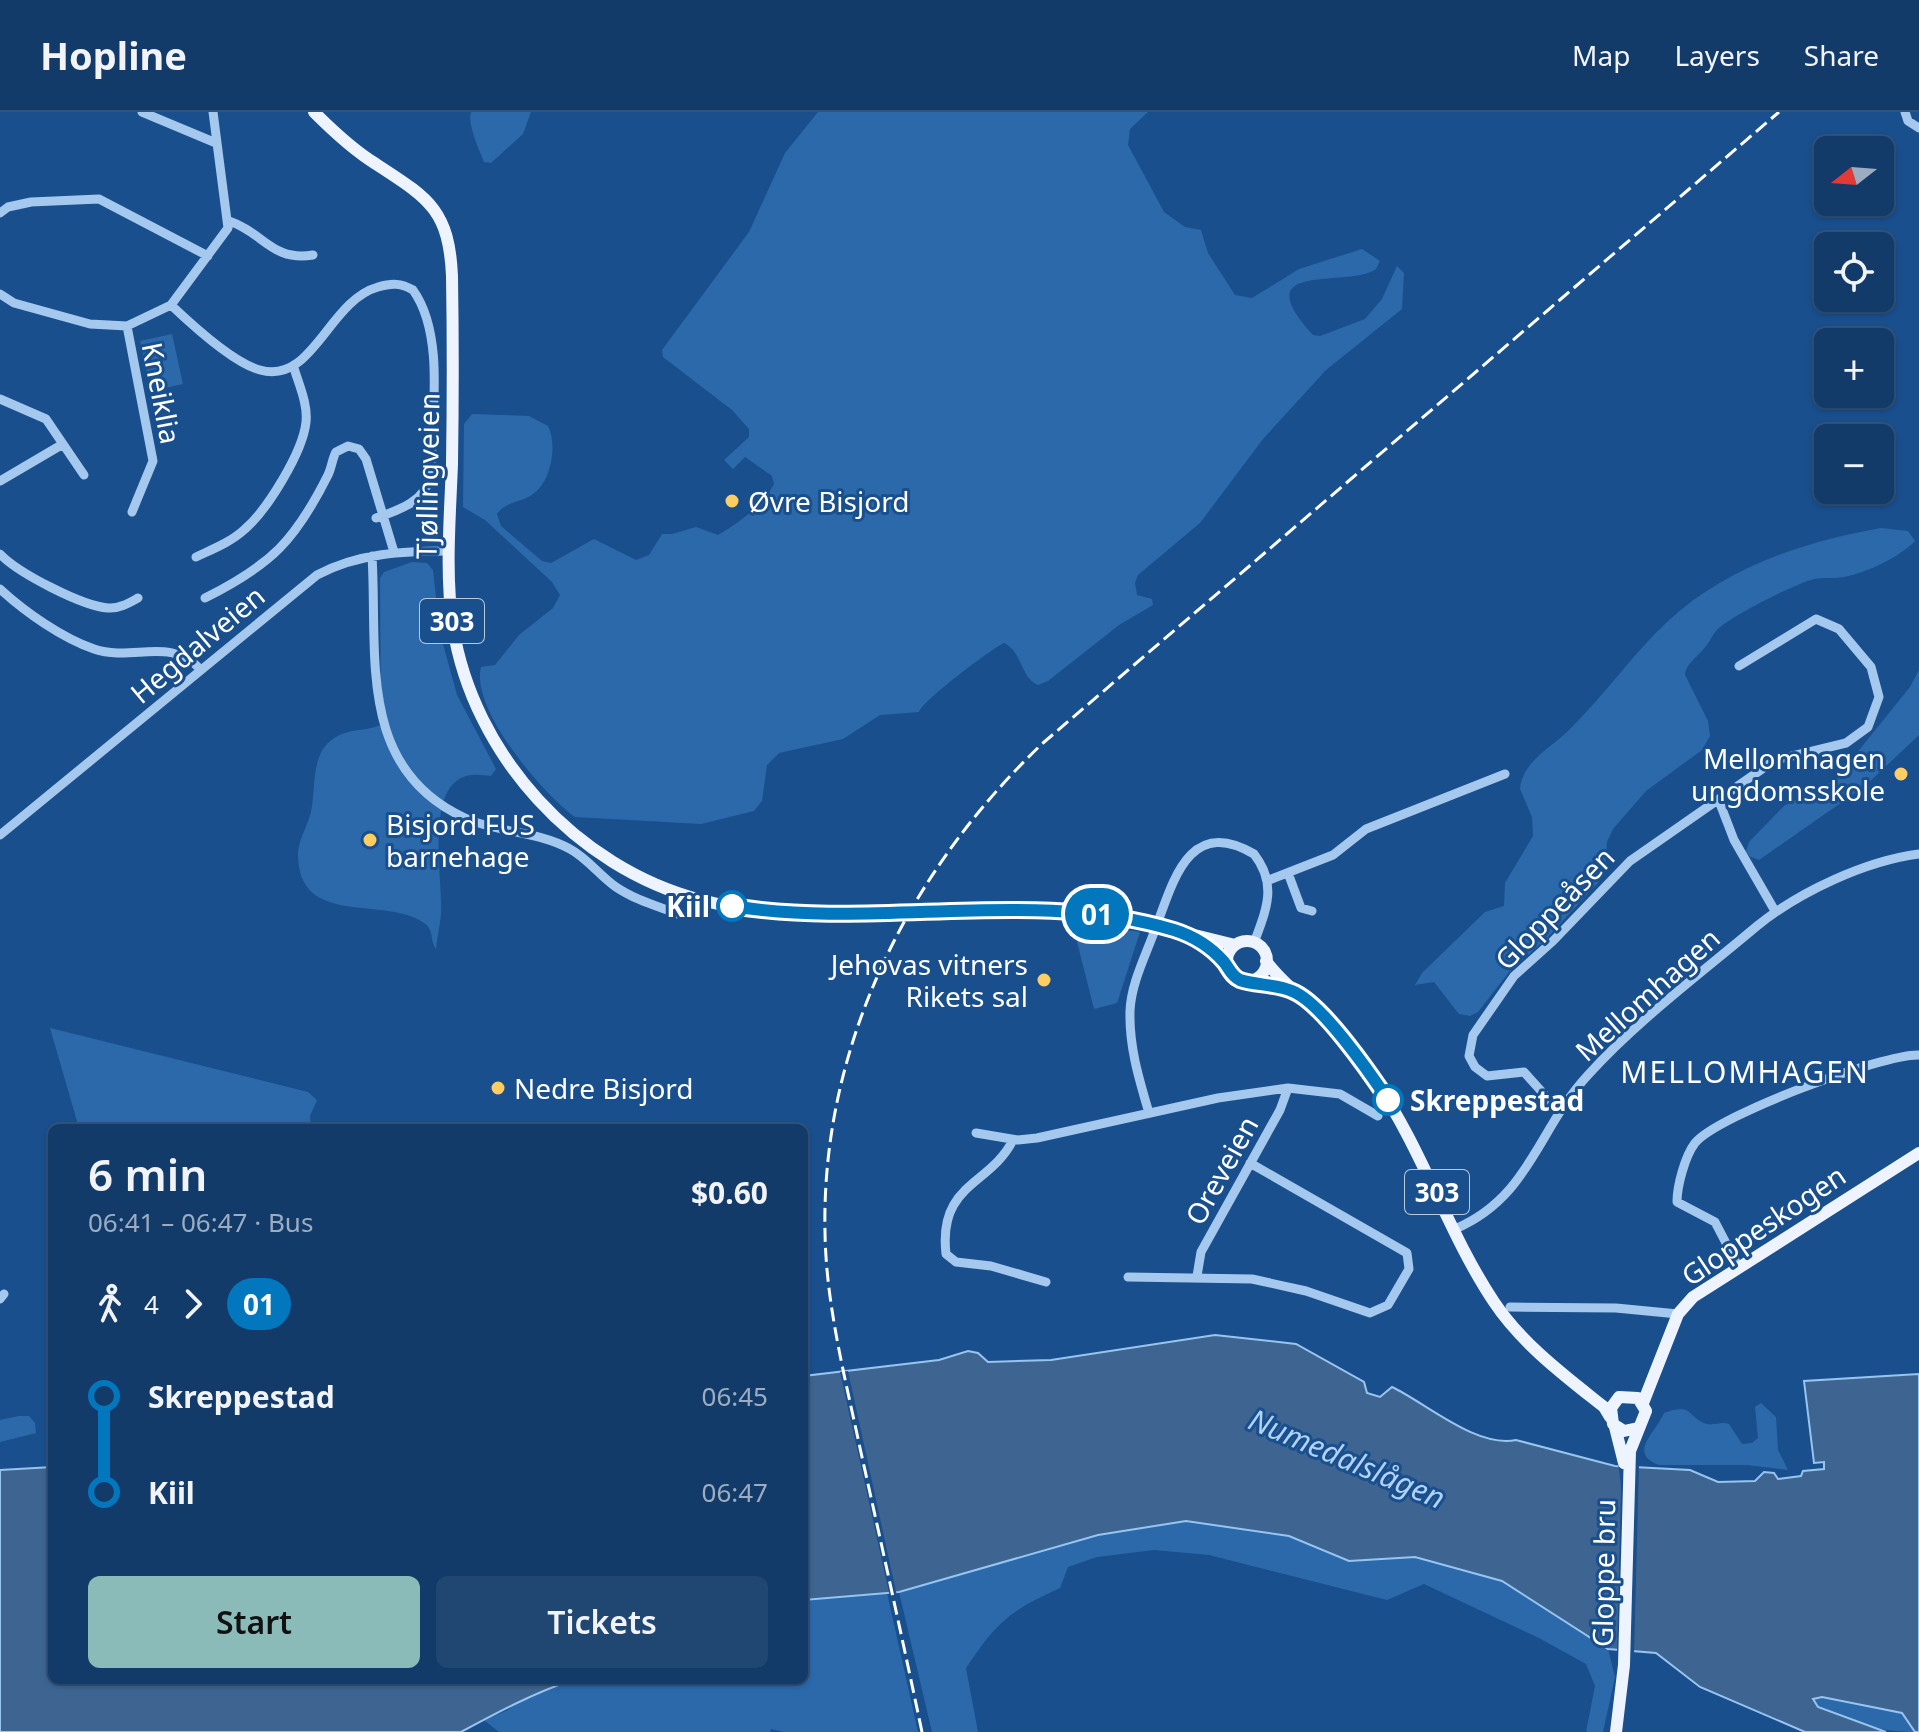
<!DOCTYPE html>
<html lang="en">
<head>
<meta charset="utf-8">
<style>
  :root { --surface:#133b6a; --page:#204672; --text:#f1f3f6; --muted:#9dadc1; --line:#32557e; --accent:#8bbbb9 }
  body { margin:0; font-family:"Noto Sans",sans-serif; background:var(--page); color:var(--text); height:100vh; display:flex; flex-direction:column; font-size:30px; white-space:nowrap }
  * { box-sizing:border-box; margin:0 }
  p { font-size:26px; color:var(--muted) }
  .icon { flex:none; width:44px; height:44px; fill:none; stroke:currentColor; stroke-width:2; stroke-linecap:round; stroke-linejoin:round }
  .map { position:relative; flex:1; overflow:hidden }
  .sheet { position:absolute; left:48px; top:1012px; width:760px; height:560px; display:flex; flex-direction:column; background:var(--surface); border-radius:12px; box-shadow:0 2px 6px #0004,0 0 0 2px var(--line) }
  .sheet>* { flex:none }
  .badge { padding:0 16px; border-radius:26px; font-size:28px; line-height:52px }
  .needle { width:52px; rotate:253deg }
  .fabs { position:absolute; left:1814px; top:24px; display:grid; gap:16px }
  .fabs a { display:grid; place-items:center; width:80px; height:80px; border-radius:12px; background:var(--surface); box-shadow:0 2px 6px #0004,0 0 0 2px var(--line); font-size:40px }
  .map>.badge { position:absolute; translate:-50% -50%; box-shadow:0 0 0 4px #fff }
  .legs { display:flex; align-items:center; gap:12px; height:88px; padding:0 40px; font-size:26px }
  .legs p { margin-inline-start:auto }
  .summary { display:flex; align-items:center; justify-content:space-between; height:136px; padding:0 40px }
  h1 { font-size:44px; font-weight:600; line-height:60px }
  .cta { display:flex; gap:16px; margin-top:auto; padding:16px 40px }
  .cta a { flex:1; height:92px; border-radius:12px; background:var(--accent); color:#111; font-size:32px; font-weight:600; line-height:92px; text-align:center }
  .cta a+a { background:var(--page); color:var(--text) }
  ul { padding:0 40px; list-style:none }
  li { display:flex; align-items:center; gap:28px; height:96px; font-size:30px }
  li i { display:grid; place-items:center; width:12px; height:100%; margin:0 10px; background:currentColor }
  li i::after { content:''; width:20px; height:20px; margin:-10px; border:6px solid; border-radius:50%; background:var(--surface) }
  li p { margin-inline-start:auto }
  li:first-child i { background:linear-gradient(#0000 50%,currentColor 0) }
  li:last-child i { background:linear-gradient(currentColor 50%,#0000 0) }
  header { display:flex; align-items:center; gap:48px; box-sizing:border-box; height:112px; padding:0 40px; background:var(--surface); border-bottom:2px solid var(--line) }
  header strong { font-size:38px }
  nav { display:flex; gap:44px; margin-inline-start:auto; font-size:28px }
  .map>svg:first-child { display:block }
</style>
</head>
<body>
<header>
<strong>Hopline</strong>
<nav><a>Map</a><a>Layers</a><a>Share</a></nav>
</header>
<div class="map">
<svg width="1919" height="1620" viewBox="0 0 1919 1620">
  <rect width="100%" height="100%" fill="#194f8d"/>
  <path fill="#2c69ab" d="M471,0H531L523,22L491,51L484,50C479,37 467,12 471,0Z
    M818,0H1148L1130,17L1128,33L1164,100L1185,115L1201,118L1208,141L1235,183L1252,186L1299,157L1362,137L1380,149L1376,157C1349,177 1243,147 1313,223L1320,224L1365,207L1382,187L1397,154L1404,161L1402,197L1326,258L1263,327L1200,411L1138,463L1135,471L1137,483L1152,487L1153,493L1119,513L1048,569L1038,573C1020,565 1022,539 1004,531C991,537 922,589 919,600L880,603L843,627L779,641L767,653L762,689L754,699L701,712L575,705C543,682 470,597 481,555L495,553L519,523L553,496L560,483L552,470L485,408L463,395L464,312L472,302L529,304L548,314C558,333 551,373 530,384C518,391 505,390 497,402L501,414L542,449L551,451L594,427L636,448L649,443L662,422H672L696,415L718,423C739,411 762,394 774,372L772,364L745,345L733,357L724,348L749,325V317L732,298L663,245L662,238L749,120L785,41Z
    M172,222L183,272L151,279L140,229Z
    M1881,416L1908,419L1915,429C1898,446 1868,460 1844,465C1834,467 1824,465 1814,467C1795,472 1728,505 1716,519C1712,523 1710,530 1706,534C1699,544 1686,551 1685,563L1708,609L1710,624L1702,638L1646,679L1613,717L1607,730L1605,763L1547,826L1509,860L1478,900L1470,904L1459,902L1434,870L1415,873L1422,861L1485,800L1504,794L1505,771L1533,724L1532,705L1520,677C1522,648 1555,634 1573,614C1606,581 1633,542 1667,510C1726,455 1803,430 1881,416Z
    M412,450L427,451L433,458L440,521L457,583L496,657L491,664C481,663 470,661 461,666C426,683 443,772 441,802C440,813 437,827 436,837C430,829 434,817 424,811C385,783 297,817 298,741C299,725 310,711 312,694C316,666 311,632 345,621C357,617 369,618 381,613L380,466L384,460Z
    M1919,558V623L1865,674L1759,748L1749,744L1746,739L1749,730L1784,694L1835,668L1910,575Z
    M1072,810L1140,820L1117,891L1094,897Z
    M50,916L308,980L317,988L310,1004L311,1016H79Z
    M1761,1291L1776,1305L1778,1338L1788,1358L1747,1353H1659C1628,1341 1654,1323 1664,1301C1693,1291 1687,1304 1704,1311C1712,1315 1720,1309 1729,1312L1742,1332L1752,1331L1758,1326L1755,1295Z
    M19,1304H29L35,1311L36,1321L0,1330V1308Z
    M1186,1409L1289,1424L1349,1449L1415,1445L1502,1469L1608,1537L1615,1565L1603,1620H1586L1595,1574L1586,1552L1539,1526L1424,1472L1387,1488L1209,1443L1154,1438L1097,1445L1068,1455L1060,1476C1009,1499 997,1510 966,1556L978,1620H932L899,1480L1098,1423Z
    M887,1481L918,1620H784L771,1617L770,1620H499L484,1608L508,1598L518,1587L572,1568H804V1488Z
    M1822,1585L1902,1601L1915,1620C1884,1620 1839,1611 1814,1591L1813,1587Z"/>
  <path fill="#3e6592" stroke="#98c4f0" stroke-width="2" d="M1215,1223L1296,1232L1364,1270L1367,1281L1380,1285L1392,1275C1426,1291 1476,1336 1516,1328L1615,1354L1690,1358L1718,1370L1755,1369L1764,1360L1774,1361L1778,1367L1801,1364L1803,1359L1824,1357V1350L1814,1351L1804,1269L1919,1262V1620H1915L1902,1601L1822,1585L1813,1587L1818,1595L1886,1620H1805L1700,1575L1656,1541L1608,1537L1502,1469L1415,1445L1349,1449L1289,1424L1186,1409L1098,1423L899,1480L804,1488V1264L939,1248L968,1239L978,1241L988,1250L1051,1248Z
    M52,1355V1568H572C532,1582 498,1600 461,1620H0V1358Z"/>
  <path fill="#194f8d" d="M848,1259L897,1484L890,1485L840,1260Z
    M1618,1350L1639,1353L1634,1543L1617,1541L1621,1374Z"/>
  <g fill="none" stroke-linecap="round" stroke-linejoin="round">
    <path stroke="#a5c8ee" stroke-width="9" d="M142,0L216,31
      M1905,0L1908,9L1919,16
      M0,101L8,95L31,90L99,87L208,144
      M229,109C263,120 272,150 313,143
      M0,182L14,191L90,212L127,214L171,193L228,116L213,0
      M171,193C191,212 233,251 260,258C313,273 328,189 378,175C392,171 401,171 413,178C446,224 431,307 431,362C426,389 400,398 376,406
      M127,214L153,349L132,400
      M0,287L46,307L84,363
      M0,369L63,332
      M0,442C18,461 82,494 108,496C119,497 129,491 138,486
      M372,444C378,542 356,656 465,706C498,721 538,719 570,737C587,746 600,764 616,775C635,788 657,794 678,802
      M196,445C213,437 231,430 245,417C267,398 303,340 306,310C308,292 299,273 294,256
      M0,477C25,500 62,526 94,537C133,550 169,524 200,557
      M205,486C271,453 295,429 328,363C332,355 332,347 336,340L348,334L359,337L366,347L394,440
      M1719,689L1734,728L1775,799
      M0,723L317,463C358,441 404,439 449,439
      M1288,761L1301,796L1312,799
      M1269,768L1333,743L1366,717L1505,662
      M1560,1000L1524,960L1487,964L1475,955L1469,944L1473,923L1514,864L1553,829L1630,749L1775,648L1846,631L1868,615L1879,585L1871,555L1839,517L1816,507L1739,554
      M1149,1001C1139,967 1129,935 1130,899C1131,873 1144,847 1153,823C1172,775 1186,702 1254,742C1278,773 1266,798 1254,831
      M976,1021L1018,1028L1037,1026L1218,986L1288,976L1340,982L1378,1004
      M1013,1028C990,1074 938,1071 946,1142L956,1150L991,1154L1046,1170
      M1455,1117C1530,1085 1537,1018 1588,963C1638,908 1700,862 1757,814C1799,780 1865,749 1919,742
      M1738,1154L1715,1110L1677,1090C1677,1074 1685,1044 1695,1031C1718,1003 1882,942 1919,943
      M1197,1164L1201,1140L1280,998L1288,976
      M1128,1165L1252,1167L1306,1179L1370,1201L1388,1193L1409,1157L1407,1141L1250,1051
      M0,1187L4,1182
      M1510,1195L1616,1196L1678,1202"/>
    <path stroke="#edf4ff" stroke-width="12" d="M314,0C333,19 353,38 376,52C428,86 449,97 452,164C453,226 453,289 452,352C450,406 445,462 453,515C473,643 577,756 701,788C758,803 818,802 876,801
      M936,800H1063L1151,811
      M1162,815L1235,833
      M1196,826L1227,854
      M1227 849a20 20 0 1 1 40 0a20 20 0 1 1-40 0Z
      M1266,849C1280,869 1300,883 1317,900C1340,921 1359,945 1376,970C1423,1039 1448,1121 1494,1190C1522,1232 1565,1264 1604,1295L1610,1305
      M1253,868L1292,879
      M1643,1291L1678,1202L1693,1185L1919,1041
      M1615,1315L1624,1351
      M1616,1620L1624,1553L1630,1339L1646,1299L1638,1286L1619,1285L1611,1296L1613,1312L1624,1319L1638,1316"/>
    <path stroke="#fff" stroke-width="3" stroke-dasharray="14 6" stroke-linecap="butt" d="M922,1620C902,1525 881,1430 860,1336C845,1265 826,1193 825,1120C821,933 910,757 1043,631L1779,0"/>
    <path stroke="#edf4ff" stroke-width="12" d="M876,801L936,800
      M1151,811L1162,815"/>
  </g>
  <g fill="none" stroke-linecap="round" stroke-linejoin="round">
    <defs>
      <path id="line-1" d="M732,794C878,818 1031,775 1174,818C1193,824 1210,834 1224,850C1229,856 1231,864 1240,868C1254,873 1276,872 1292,879C1321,890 1370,961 1388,988"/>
    </defs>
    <use href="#line-1" stroke="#fff" stroke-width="18"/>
    <use href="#line-1" stroke="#0277bd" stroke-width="12"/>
  </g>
  <g fill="#ffce63" stroke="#194f8d" stroke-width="3">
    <circle cx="732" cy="389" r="8"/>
    <circle cx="1901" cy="662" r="8"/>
    <circle cx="370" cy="728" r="8"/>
    <circle cx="1044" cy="868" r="8"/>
    <circle cx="498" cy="976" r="8"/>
  </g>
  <g fill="#fff" stroke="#0277bd" stroke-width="4">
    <circle cx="732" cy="794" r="14"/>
    <circle cx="1388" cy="988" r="14"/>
  </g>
  <g text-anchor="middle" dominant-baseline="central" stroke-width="6" stroke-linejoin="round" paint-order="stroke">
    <g fill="#194f8d" stroke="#bacadd" stroke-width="2">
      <rect x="420" y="487" width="64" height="44" rx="6"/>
      <rect x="1405" y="1058" width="64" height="44" rx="6"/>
    </g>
    <g font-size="26" font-weight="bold" fill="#fff">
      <text x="452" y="509">303</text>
      <text x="1437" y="1080">303</text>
    </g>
    <g font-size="28" fill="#fff" stroke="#194f8d">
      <text transform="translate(162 281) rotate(79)">Kneiklia</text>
      <text transform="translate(427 364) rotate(-89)">Tjøllingveien</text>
      <text transform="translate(197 532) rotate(-40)">Hegdalveien</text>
      <text transform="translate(1554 796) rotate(-46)">Gloppeåsen</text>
      <text transform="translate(1647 882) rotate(-42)">Mellomhagen</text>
      <text transform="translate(1221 1058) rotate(-61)">Oreveien</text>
      <text transform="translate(1763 1113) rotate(-34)">Gloppeskogen</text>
      <text transform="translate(1603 1461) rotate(-89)">Gloppe bru</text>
    </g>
    <g font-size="28" fill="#fff" stroke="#194f8d" text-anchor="start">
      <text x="748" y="389">Øvre Bisjord</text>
      <text x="1885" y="646" text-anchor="end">Mellomhagen<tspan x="1885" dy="32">ungdomsskole</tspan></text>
      <text x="386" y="712">Bisjord FUS<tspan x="386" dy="32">barnehage</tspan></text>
      <text x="1028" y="852" text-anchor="end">Jehovas vitners<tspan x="1028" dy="32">Rikets sal</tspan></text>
      <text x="514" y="976">Nedre Bisjord</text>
    </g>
    <g font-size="28" font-weight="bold" fill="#fff" stroke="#194f8d" text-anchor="end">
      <text x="710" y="794">Kiil</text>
      <text x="1410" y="988" text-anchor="start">Skreppestad</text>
    </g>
    <g font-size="30" letter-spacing="2" fill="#fff" stroke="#194f8d">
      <text x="1745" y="959">MELLOMHAGEN</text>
    </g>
    <g font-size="30" font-style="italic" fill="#b1d2f5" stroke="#194f8d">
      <text transform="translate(1347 1346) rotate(23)">Numedalslågen</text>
    </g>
  </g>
</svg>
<div class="fabs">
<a><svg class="needle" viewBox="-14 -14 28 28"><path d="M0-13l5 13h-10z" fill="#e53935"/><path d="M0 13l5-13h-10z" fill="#9dadc1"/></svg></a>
<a><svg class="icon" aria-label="locate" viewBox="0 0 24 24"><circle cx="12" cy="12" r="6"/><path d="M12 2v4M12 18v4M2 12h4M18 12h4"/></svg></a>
<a>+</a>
<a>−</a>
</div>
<b class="badge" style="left:1097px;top:802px;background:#0277bd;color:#fff">01</b>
<section class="sheet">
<div class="summary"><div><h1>6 min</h1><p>06:41 – 06:47 · Bus</p></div><b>$0.60</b></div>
<div class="legs"><svg class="icon" aria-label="walk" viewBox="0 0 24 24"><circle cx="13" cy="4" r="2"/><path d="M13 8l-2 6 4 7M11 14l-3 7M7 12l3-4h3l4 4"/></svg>4<svg class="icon" aria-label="forward" viewBox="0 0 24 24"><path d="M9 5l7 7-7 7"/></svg><b class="badge" style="background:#0277bd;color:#fff">01</b></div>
<ul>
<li><i style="color:#0277bd"></i><b>Skreppestad</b><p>06:45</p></li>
<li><i style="color:#0277bd"></i><b>Kiil</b><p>06:47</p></li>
</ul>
<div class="cta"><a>Start</a><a>Tickets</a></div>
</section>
</div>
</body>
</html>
